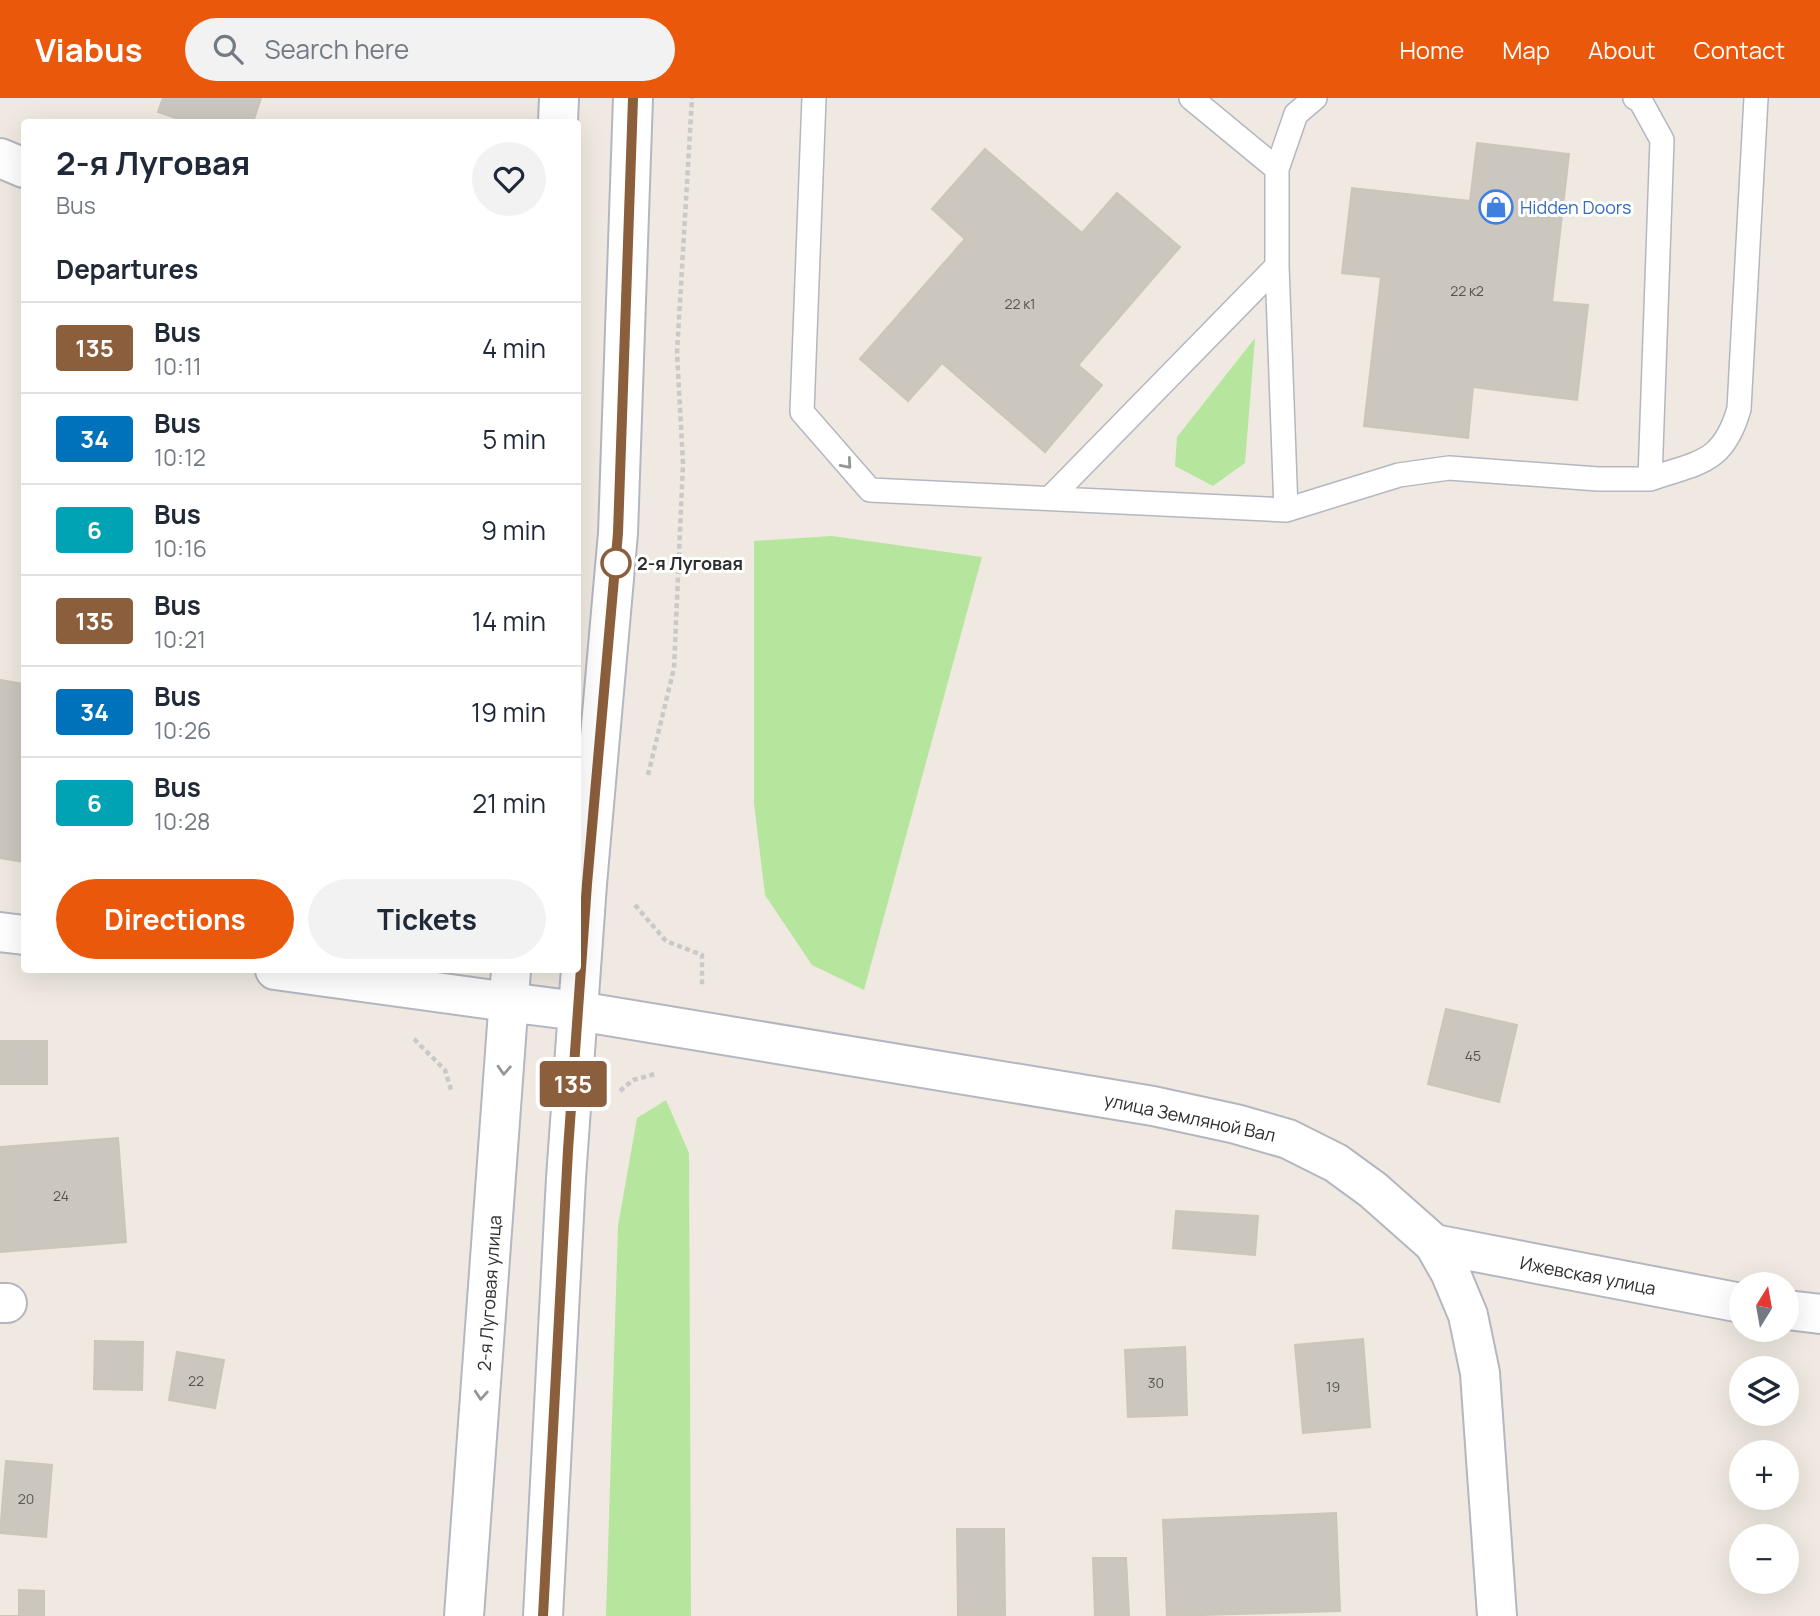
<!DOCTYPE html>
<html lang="en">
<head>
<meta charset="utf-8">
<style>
  :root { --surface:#fff; --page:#f2f2f3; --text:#1f2937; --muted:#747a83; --line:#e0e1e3; --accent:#ea580c }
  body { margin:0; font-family:Manrope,sans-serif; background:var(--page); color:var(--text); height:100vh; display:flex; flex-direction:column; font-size:26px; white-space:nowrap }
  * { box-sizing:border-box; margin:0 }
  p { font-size:23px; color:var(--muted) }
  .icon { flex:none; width:38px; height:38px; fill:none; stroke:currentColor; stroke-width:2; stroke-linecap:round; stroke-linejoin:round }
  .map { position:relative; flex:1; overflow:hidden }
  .panel { position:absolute; left:21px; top:21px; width:560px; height:854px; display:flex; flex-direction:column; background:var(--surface); border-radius:7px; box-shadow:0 7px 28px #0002 }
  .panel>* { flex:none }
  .badge { padding:0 14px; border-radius:5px; font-size:24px; line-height:46px }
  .needle { width:46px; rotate:11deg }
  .buttons { position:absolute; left:1729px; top:1174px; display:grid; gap:14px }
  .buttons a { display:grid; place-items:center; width:70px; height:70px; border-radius:50%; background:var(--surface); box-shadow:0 7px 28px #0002; font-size:35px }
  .map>.badge { position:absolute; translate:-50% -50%; box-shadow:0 0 0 4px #fff }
  h2 { padding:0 35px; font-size:26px; line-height:63px }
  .round { display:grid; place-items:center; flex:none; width:74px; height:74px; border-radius:37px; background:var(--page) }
  .headline { display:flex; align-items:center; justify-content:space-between; height:119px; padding:0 35px }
  h1 { font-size:33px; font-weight:700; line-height:52px }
  .action { display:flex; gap:14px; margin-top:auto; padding:14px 35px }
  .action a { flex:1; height:80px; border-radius:42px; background:var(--accent); color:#fff; font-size:28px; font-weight:700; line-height:80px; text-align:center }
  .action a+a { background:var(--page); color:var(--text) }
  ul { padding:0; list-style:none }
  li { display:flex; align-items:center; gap:21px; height:91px; padding:0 35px; border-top:2px solid var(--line) }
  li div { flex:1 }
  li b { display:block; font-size:26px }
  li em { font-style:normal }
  li .badge { min-width:77px; font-weight:700; text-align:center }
  header { display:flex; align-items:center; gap:42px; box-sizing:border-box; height:98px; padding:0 35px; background:var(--accent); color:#fff }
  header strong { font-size:33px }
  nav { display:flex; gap:38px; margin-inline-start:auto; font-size:24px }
  .search { width:490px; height:63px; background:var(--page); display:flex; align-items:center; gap:18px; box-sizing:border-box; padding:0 24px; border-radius:38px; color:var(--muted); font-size:26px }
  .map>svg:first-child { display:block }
</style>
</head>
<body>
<header>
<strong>Viabus</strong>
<div class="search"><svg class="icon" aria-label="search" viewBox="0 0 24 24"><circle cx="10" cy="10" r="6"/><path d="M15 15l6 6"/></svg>Search here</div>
<nav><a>Home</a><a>Map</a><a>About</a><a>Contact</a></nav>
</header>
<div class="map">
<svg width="1820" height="1518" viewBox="0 0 1820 1518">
  <rect width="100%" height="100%" fill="#efe9e1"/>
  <path fill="#b6e59e" d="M1255,240L1245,365L1213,388L1175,368L1177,339Z
    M832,438L982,459L864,892L812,867L765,797L754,705V443Z
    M666,1002L689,1055L691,1518H606L618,1128L637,1020Z"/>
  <path fill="#cbc7bf" stroke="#cbc5ba" stroke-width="2" d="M163,0H261L253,24H187L158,14Z
    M1477,45L1569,56L1552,204L1588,207L1577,302L1473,289L1468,340L1364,328L1381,179L1342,175L1352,90L1470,103Z
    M985,51L1082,135L1117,95L1180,149L1078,267L1102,287L1045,354L942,265L908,303L860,261L965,141L932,111Z
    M0,582L24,586V764L0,760Z
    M1446,911L1517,927L1499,1004L1428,986Z
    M0,943H47V986H0Z
    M118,1040L126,1144L0,1154V1049Z
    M1176,1113L1258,1118L1255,1157L1173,1150Z
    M1363,1241L1370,1329L1303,1335L1295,1247Z
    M95,1243L143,1244L142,1292L94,1291Z
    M1185,1249L1187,1317L1128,1319L1125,1252Z
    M177,1254L224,1262L215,1310L169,1302Z
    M6,1363L52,1367L46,1439L0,1435Z
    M1336,1415L1340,1513L1167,1518L1163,1422Z
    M957,1431H1004L1005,1518H958Z
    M1093,1460H1126L1129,1518H1095Z
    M19,1492L44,1493V1518H0H19Z"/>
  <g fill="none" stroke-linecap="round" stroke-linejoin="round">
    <defs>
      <path id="lane" d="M814,0L802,314L870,392L1286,412L1399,377L1449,370L1598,381H1650L1662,42L1640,2L1635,0
        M1191,0L1277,71
        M1650,381C1699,364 1723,366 1739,311L1756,0
        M1051,399L1277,168
        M1286,412L1277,168V71L1296,16L1315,0"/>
      <path id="street" d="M0,60L24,70
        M0,834L24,837
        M275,872L508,904
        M578,913L1153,1008L1236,1026L1288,1041L1336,1065L1373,1092L1434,1146L1450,1174L1468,1217L1480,1275L1497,1518
        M1434,1146L1741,1205
        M0,1205H7
        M1787,1212L1820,1216"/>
      <path id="secondary" d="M558,24L559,0
        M508,904L578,913
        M464,1518L511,872
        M543,1518L566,1080L587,786L618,435L633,0"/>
    </defs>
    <use href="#lane" stroke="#b4b7c1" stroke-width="26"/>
    <use href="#street" stroke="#b4b7c1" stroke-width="42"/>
    <use href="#secondary" stroke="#b4b7c1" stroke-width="42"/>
    <path stroke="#c9c9c9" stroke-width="4.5" stroke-dasharray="5 3.5" stroke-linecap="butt" d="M648,677L674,570L683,365L677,255L692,0
      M635,807L666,843L702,857V887
      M414,941L445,972L452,995
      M620,993L633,982L655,976"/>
    <use href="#lane" stroke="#fff" stroke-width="23"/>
    <use href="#street" stroke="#fff" stroke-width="38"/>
    <use href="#secondary" stroke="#fff" stroke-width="38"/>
  </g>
  <defs><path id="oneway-chevron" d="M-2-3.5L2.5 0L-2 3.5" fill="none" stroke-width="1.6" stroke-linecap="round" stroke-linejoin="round" transform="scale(1.75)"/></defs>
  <g stroke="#969696">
    <use href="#oneway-chevron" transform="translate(847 366) rotate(49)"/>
    <use href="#oneway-chevron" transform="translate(504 972) rotate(93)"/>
    <use href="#oneway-chevron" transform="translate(481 1297) rotate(94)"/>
  </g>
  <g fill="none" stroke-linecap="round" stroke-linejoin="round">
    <defs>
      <path id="line" d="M543,1518L568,1052L587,786L618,435L633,0"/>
    </defs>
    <use href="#line" stroke="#fff" stroke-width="16"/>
    <use href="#line" stroke="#8b5e3c" stroke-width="10"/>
  </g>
  <defs>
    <symbol id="shop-ring" viewBox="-11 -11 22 22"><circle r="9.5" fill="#fff" stroke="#3f7fe0" stroke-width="1.5"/><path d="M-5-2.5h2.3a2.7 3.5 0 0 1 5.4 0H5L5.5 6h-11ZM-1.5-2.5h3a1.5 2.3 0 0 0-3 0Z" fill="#3f7fe0"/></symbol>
  </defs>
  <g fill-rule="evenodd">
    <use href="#shop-ring" x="1477" y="90" width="38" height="38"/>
  </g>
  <circle fill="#fff" stroke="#8b5e3c" stroke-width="3.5" cx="616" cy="465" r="14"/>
  <g text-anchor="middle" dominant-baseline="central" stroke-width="6" stroke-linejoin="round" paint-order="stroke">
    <g font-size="14" fill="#555452">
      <text x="1467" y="192">22 к2</text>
      <text x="1020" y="205">22 к1</text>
      <text x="1473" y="957">45</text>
      <text x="61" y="1097">24</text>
      <text x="196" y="1282">22</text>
      <text x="1156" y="1284">30</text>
      <text x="1333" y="1288">19</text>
      <text x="26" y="1400">20</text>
    </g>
    <g font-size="18" fill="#366cbe" stroke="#fff" text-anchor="start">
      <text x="1520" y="109">Hidden Doors</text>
    </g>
    <g font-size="18" font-weight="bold" fill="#2e2e2e" stroke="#fff" text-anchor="start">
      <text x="637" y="465">2-я Луговая</text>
    </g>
    <g font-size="18" fill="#2e2e2e" stroke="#fff">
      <text transform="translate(1190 1019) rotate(12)">улица Земляной Вал</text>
      <text transform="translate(1588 1177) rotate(11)">Ижевская улица</text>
      <text transform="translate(489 1195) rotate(-86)">2-я Луговая улица</text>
    </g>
  </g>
</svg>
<div class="buttons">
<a><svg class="needle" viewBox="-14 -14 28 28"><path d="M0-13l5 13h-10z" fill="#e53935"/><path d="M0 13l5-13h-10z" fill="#747a83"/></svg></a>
<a><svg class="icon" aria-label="layers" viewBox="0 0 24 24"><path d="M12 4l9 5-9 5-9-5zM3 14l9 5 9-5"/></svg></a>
<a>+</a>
<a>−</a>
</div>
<b class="badge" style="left:573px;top:986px;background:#8b5e3c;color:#fff">135</b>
<section class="panel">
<div class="headline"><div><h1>2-я Луговая</h1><p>Bus</p></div><a class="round"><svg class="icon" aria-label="heart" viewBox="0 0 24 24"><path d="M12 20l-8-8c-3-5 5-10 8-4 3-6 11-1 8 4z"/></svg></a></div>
<h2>Departures</h2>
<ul>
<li><span class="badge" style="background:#8b5e3c;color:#fff">135</span><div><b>Bus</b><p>10:11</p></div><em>4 min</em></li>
<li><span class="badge" style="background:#0072bc;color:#fff">34</span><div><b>Bus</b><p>10:12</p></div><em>5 min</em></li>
<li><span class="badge" style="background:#00a3b4;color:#fff">6</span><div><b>Bus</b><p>10:16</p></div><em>9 min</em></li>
<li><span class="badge" style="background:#8b5e3c;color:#fff">135</span><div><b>Bus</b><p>10:21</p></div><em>14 min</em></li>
<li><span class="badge" style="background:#0072bc;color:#fff">34</span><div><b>Bus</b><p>10:26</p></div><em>19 min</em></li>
<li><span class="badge" style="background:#00a3b4;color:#fff">6</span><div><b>Bus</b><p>10:28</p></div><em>21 min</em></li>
</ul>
<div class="action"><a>Directions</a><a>Tickets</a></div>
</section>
</div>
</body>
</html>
